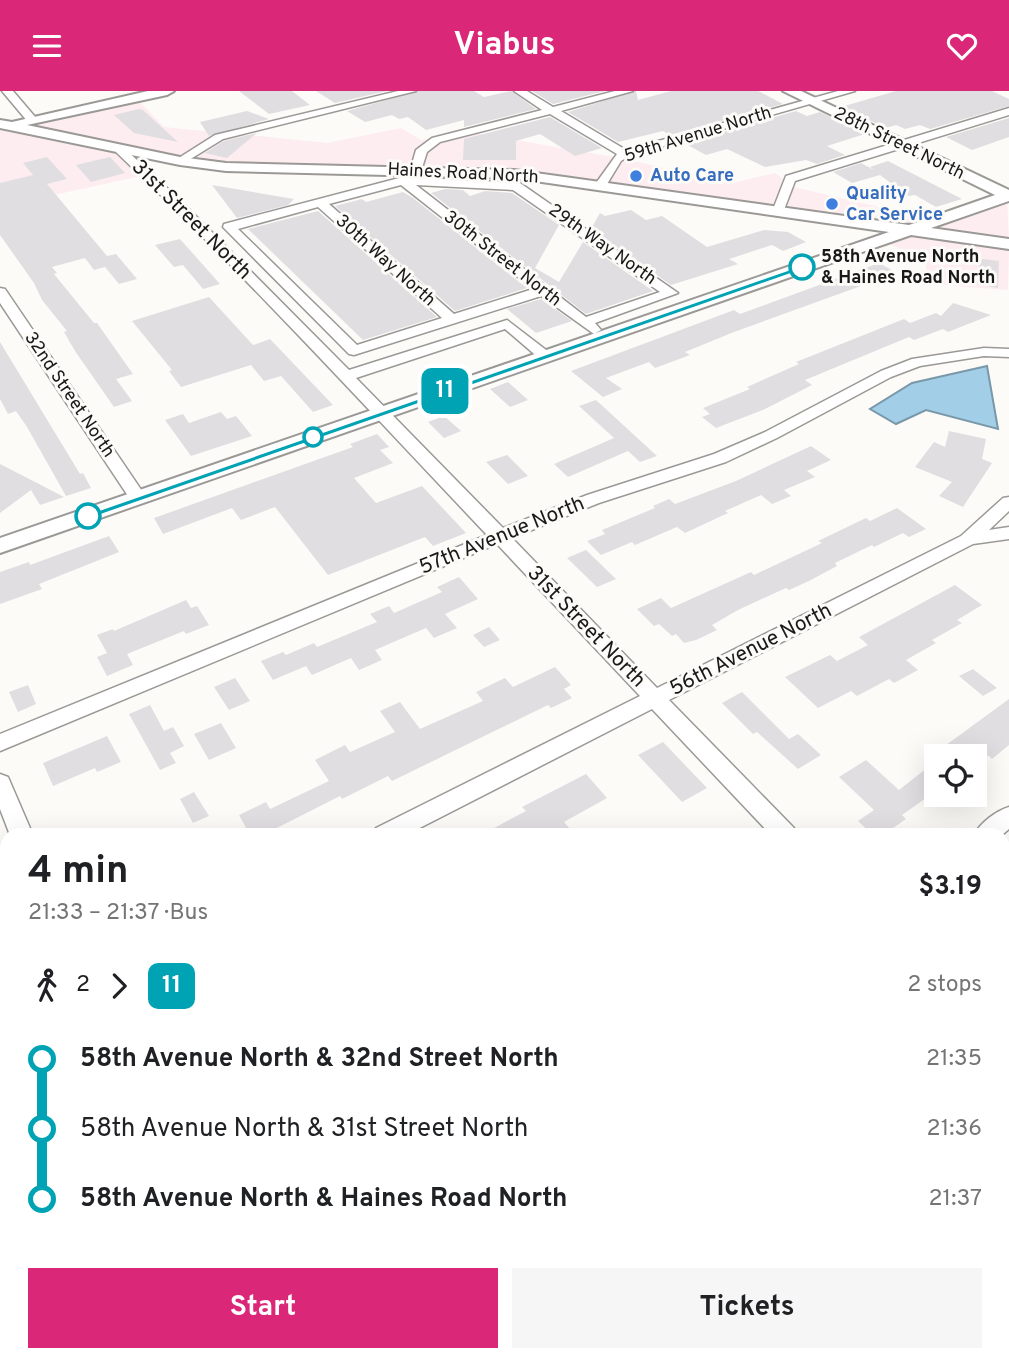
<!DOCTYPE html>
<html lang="en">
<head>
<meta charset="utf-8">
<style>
  :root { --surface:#fff; --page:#f6f6f6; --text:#202124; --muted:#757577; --accent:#db2777 }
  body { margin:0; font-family:Overpass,sans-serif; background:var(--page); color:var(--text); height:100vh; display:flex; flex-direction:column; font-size:26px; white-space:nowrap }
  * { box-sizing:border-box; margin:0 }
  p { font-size:23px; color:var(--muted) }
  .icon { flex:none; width:38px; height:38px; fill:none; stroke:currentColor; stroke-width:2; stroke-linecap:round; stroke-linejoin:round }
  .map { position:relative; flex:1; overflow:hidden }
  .panel { position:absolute; left:0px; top:737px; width:1010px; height:534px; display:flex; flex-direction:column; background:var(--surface); border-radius:21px 21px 0 0; box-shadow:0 7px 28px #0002 }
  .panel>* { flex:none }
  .badge { padding:0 14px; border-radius:10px; font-size:24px; line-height:46px }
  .controls { position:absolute; left:924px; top:653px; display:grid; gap:14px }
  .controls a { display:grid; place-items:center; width:63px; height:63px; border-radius:0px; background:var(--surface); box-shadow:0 7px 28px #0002; font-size:35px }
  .map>.badge { position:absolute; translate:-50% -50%; box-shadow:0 0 0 4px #fff }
  .legs { display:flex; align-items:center; gap:10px; height:77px; padding:0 28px; font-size:23px }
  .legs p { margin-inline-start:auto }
  .overview { display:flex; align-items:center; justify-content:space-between; height:119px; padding:0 28px }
  h1 { font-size:38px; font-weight:700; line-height:52px }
  .button { display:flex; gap:14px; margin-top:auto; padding:14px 28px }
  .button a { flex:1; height:80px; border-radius:0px; background:var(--accent); color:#fff; font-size:28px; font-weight:700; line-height:80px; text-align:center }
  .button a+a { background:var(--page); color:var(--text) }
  ul { padding:0 28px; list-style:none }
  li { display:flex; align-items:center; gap:24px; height:70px; font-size:26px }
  li i { display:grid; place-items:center; width:10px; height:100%; margin:0 9px; background:currentColor }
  li i::after { content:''; width:18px; height:18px; margin:-9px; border:5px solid; border-radius:50%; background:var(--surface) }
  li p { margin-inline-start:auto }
  li:first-child i { background:linear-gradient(#0000 50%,currentColor 0) }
  li:last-child i { background:linear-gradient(currentColor 50%,#0000 0) }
  header { display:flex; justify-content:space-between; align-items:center; height:91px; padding:0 28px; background:var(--accent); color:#fff; font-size:32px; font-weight:700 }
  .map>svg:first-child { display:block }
</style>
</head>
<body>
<header><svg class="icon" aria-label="menu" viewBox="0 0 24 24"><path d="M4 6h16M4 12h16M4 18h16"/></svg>Viabus<svg class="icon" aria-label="heart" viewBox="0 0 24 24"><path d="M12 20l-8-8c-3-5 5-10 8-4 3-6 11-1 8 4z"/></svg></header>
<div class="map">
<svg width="1009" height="1269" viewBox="0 0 1009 1269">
  <rect width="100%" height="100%" fill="#fdfbf8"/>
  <path fill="#fdedf0" d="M138,9L164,36L223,42L178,67L21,34Z
    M8,37L115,61L141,85L13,113L0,98V39Z
    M401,37L421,49L433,47L416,59L411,78L227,73L190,69L223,47L240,43L327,52Z
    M474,42L613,66L596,91L423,78L427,60L441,51Z
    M624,68L733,92L775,82L783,88L773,117L608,93Z
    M794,96L929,128L909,135L786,119Z
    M1007,109L1009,150L928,138Z
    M916,142L1009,156L1008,199L928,193L925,167L886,152Z"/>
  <path fill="#a2cfe7" stroke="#7998a9" stroke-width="2" d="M987,275L998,338L926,319L896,333L870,318L912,292Z"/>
  <path fill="#e0dee1" d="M239,0H292L310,14L269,23Z
    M316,0H387L335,12Z
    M419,0H474L484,6L511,0L536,18L464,36V29L426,39L408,26L399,28L392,24L365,31L347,20Z
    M532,0H605L553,13Z
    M636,0L638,9L671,0H758L783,13L670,44L663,40L618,51L568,21Z
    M896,0H992L1009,8V15L930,38L920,34L905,38L896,34L886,37L841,16Z
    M139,18L143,19L178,51L134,42L114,24Z
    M247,20L269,28L209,45L200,31Z
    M796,20L807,25L820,21L865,43L827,55L845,64L817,73L806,69L765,76L727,58L706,64L684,52Z
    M550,26L602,57L575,65L540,43L516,50V69H463L464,48Z
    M1009,27V46L972,59L946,46Z
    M257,42L227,67L205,62L224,50Z
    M47,66L67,88L47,93L107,165L116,163L137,188L119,193L105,176L94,179L85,167L52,176L57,182L54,183L94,232H97L133,283L116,288L132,310L114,316L75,260L64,241L67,240L42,209L34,192L0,144V92L33,84L23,72Z
    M110,66L125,82L91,91L76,74Z
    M888,70L962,108L936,116L915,104L908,105L880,84L852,92L833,81L861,72L876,80L870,76Z
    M212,94L294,108L288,114L237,127Z
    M445,98L463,99L470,105L485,100L512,102L559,134L535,177L559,191L583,151L653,200L586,223L431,102Z
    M403,101L413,107L527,197L455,220L335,115L362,108L366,111Z
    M631,119L646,129L662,125L707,156L764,139L788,141L806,151L783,160L772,154L729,168L738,173L671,194L591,138L600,122L605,125Z
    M318,120L437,226L363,249L248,138Z
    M180,148L220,193L203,198L183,174L174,176L155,154Z
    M982,168L999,170L998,197L973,193Z
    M879,172L897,182L734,241L685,261L690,264L655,277L649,271L606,287L622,298L603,306L571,280L734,219L740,223Z
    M209,206L253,254L270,248L333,314L313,321L281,285L264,290L251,274L181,296L169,280L172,279L132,230Z
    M541,208L572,230L536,242L507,218Z
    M953,212L991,224L948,241L943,238L914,249L909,246L805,289L812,294L765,318L716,337L702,326L710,323L703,317L750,298L747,296L799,273L796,271L904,228L910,232L936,222L941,225Z
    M0,251L80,383L83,382L91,397L66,405L27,336L16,320L8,323L0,308Z
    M508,291L528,309L510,316L490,298Z
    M596,309L657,365L640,371L628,360L568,386L554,373L614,347L579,315Z
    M221,321L227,328L236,325L252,345L191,365L165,329L183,323L189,332Z
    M444,325L461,340L444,347L428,331Z
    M949,340L986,348L982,368L992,372L963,416L939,405L952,391L915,376L934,351L945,356Z
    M377,343L389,356L380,359L393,372L354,387L376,412L422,395L466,442L433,455L425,446L328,484L275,416L241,429L232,417L163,443L154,427L353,356L350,353Z
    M811,355L831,369L807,380L815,386L784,399L791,405L772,413L761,404L725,420L728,422L685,442L677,436L635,454L632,451L601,464L587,450L605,443L602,439L655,417L653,415L669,408L675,413L736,390Z
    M507,364L528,385L508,393L486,371Z
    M0,373L39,393L64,406L40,414L31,399L0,422Z
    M897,417L926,438L909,446L903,442L874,456L872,454L835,472L837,475L809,490L789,499L786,497L738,519L712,534L717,539L696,549L684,552L676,543L672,545L659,533L654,535L637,518L661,507L671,517L751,481L754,484L822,452L818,450L866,427L870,430Z
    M109,445L119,461L39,493L42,498L0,513V481L29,471L30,474Z
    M586,459L616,488L597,496L567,467Z
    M459,486L478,508L445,523L457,537L434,547L426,537L375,559L382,569L359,579L351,567L312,584L306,575L273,589L261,570L283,561L286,564L314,552L317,556L377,531L370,523L389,515L394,522L442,501L437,496Z
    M955,494L982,514L957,529L962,532L932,549L936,552L906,569L918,579L894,592L889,588L857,605L851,600L818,617L785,586L830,564L837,570L868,554L859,546Z
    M186,509L191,517L197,515L209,534L186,543L184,540L127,563L133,574L107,585L97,566L107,562L97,544L113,538L114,540Z
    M489,536L500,549L484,556L473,544Z
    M555,576L571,594L564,598L572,607L551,617L548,614L392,690L388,685L342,708L340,705L263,744H250L239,724L266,711L270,718L329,690L315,669L345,654L350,661L395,641L380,620L400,611L420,638L483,610L476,601L505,587L513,596Z
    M973,578L997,597L983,605L959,585Z
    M235,587L250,610L229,619L214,596Z
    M28,594L36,613L18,621L9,601Z
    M742,601L789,648L798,643L821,664L798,678L757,641L753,643L722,612Z
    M1009,608V654L992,668L989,665H931Z
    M150,614L164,640L173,636L184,655L170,662L176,672L160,679L129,623Z
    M221,632L236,657L209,669L194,643Z
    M107,645L121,671L97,681L95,677L53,695L43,672Z
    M663,651L707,697L682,711L638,664Z
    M866,669L899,699L936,670V700L902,724L906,728L883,744H873L858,730L874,719L839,686Z
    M586,683L607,707L564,731L570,738L560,744H481L526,720L522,716Z
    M194,701L209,725L193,732L180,708Z"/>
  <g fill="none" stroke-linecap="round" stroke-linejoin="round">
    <defs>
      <path id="minor" d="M2,0H13L36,27V31H28Z
        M398,0H416L223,48L184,72L174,70L215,44Z
        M514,0H527L553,16L615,0H633L561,20L626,59L838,0H855L629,65L621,70L604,98L600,99L594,95L617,63L550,23L440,51L427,61L420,83H412L410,80L416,59L432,47L542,19Z
        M1009,17V24L795,90L782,124L778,125L772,121L786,85Z
        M116,57H124L177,106L349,279L507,229L550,262L552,265L550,268H540L505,238L356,287L503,437L587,404L714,363L765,341L881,280L912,268L984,257L1009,258V266L984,265L920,275L891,286L777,347L726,371L599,412L512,447L657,597L961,445L1003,407L1009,406V420L989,439L1009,436V448L973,453L669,609L794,737L797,744H771L652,618L406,744H373L376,737L640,605L497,453L0,660V643L487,444C365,315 245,184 116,61Z
        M403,86L520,92L678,202L595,232L601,239L594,243L541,205L354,264L349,263L223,136L224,133ZM401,94L533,198L454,223L329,113ZM416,94L513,99L660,201L586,226ZM318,116L442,227L357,254L238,138Z
        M0,197L5,198L144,403L147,407L144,411H132L0,212Z
        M0,683L8,686L33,744H10L0,718Z
        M1009,716V738L1002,744H974C980,732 996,720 1009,716Z
        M7,920V946L0,948V923Z
        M1003,949L1009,952V981L1003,978Z
        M152,1264H189L187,1269H149Z
        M227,1264H258L261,1269H229Z"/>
      <path id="tertiary" d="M148,0H174L167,4L27,34L180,66L226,72L514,79L909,134L995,104L783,0H801L1009,99V110L931,137L1009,148V158L911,144L0,462V447L889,141L514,87L226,80L180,74L0,37V29L12,31Z"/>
    </defs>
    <use href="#minor" stroke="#9b9996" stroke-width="3"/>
    <use href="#tertiary" stroke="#9b9996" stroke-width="4"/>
    <use href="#minor" fill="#fff" fill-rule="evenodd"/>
    <use href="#tertiary" fill="#fff" fill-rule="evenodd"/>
  </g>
  <path fill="#00a3b4" stroke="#fff" stroke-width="2" d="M802,174L807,176L805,178L92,427L82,425Z"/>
  <g fill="#3f7fe0" stroke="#fdfbf8" stroke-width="2.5">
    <circle cx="636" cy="85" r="7"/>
    <circle cx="832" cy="113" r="7"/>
  </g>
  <g fill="#fff" stroke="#00a3b4" stroke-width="3.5">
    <circle cx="802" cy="176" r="12"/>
    <circle cx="313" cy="346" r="9"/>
    <circle cx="88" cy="425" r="12"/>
  </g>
  <g text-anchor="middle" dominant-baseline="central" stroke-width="6" stroke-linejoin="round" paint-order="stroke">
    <g font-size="18" fill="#191918" stroke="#fdfbf8">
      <text transform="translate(698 44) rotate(-17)">59th Avenue North</text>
      <text transform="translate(899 53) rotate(26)">28th Street North</text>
      <text transform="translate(463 83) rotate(3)">Haines Road North</text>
      <text transform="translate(602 154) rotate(35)">29th Way North</text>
      <text transform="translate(502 168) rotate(38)">30th Street North</text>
      <text transform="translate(385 170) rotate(42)">30th Way North</text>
      <text transform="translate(69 304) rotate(56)">32nd Street North</text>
    </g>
    <g font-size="18" font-weight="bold" fill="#366cbe" stroke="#fdfbf8" text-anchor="start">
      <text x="650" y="85">Auto Care</text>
      <text x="846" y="103">Quality<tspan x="846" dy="21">Car Service</tspan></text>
    </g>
    <g font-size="18" font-weight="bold" fill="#191918" stroke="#fdfbf8" text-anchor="start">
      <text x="821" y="166">58th Avenue North<tspan x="821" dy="21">&amp; Haines Road North</tspan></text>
    </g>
    <g font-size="21" fill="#191918" stroke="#fdfbf8">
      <text transform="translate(191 129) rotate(45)">31st Street North</text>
      <text transform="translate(502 445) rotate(-22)">57th Avenue North</text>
      <text transform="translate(586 536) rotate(46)">31st Street North</text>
      <text transform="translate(751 559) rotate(-27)">56th Avenue North</text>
    </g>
  </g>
</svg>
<div class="controls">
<a><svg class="icon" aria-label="locate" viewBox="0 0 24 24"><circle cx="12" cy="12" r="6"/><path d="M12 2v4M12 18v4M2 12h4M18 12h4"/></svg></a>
</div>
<b class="badge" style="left:445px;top:300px;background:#00a3b4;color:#fff">11</b>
<section class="panel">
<div class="overview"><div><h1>4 min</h1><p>21:33 – 21:37 · Bus</p></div><b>$3.19</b></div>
<div class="legs"><svg class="icon" aria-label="walk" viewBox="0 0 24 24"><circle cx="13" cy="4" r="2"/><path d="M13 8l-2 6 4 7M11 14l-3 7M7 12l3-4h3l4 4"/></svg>2<svg class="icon" aria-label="forward" viewBox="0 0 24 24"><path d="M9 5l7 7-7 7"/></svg><b class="badge" style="background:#00a3b4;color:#fff">11</b><p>2 stops</p></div>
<ul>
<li><i style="color:#00a3b4"></i><b>58th Avenue North &amp; 32nd Street North</b><p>21:35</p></li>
<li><i style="color:#00a3b4"></i><span>58th Avenue North &amp; 31st Street North</span><p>21:36</p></li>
<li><i style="color:#00a3b4"></i><b>58th Avenue North &amp; Haines Road North</b><p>21:37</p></li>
</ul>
<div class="button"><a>Start</a><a>Tickets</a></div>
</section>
</div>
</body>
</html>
